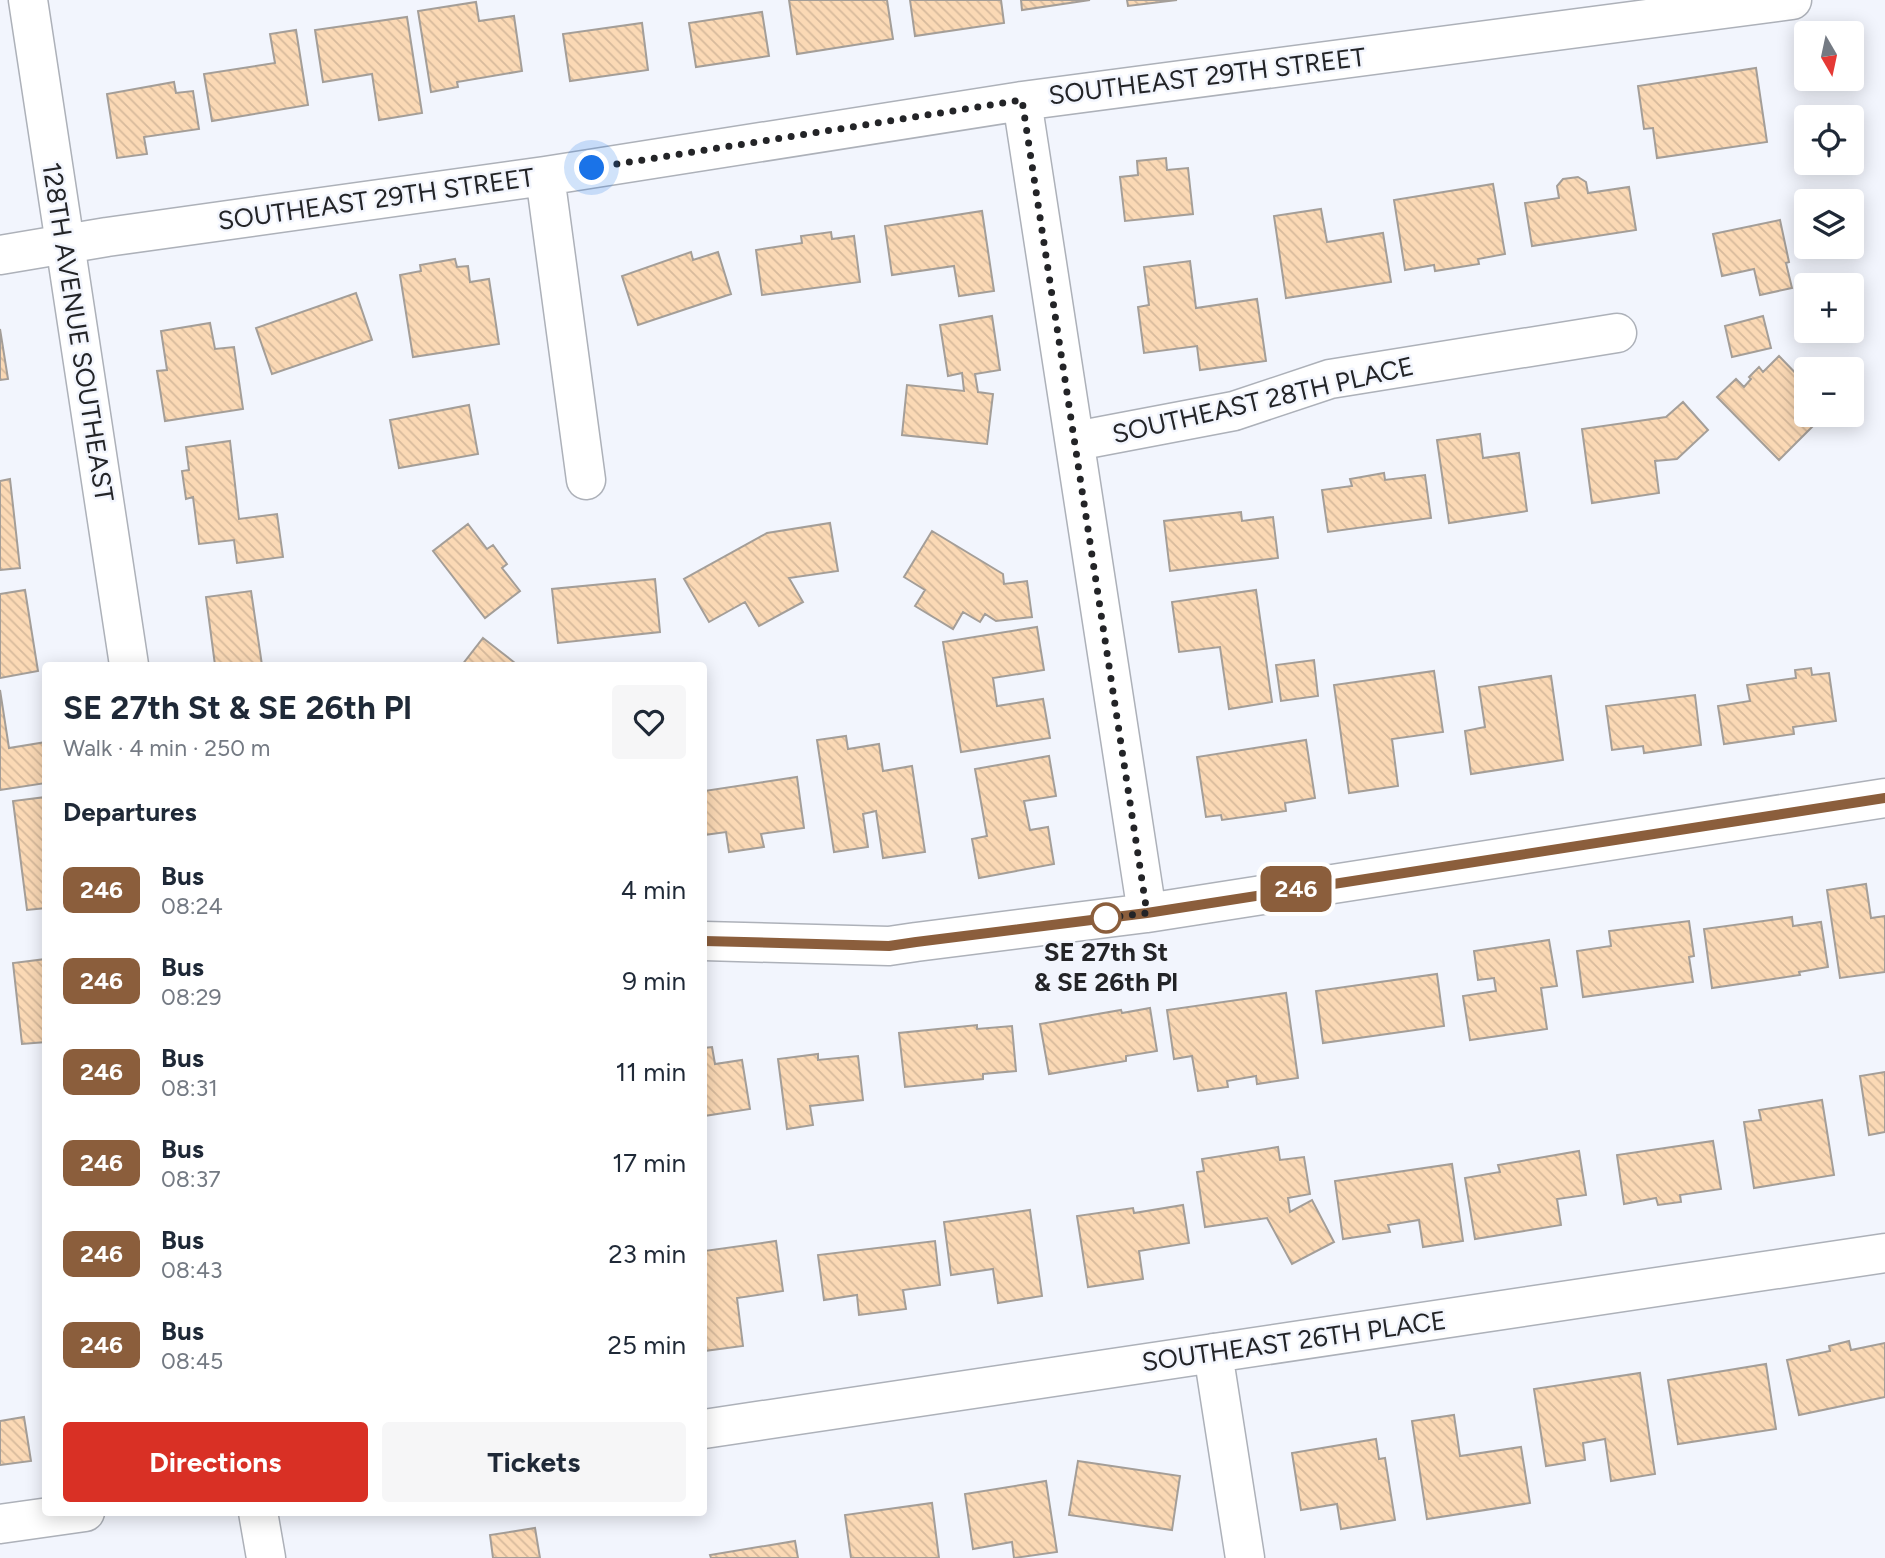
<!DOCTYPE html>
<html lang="en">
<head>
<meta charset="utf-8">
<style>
  :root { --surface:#fff; --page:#f6f6f7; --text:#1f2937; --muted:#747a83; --accent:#d93025 }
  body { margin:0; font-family:Figtree,sans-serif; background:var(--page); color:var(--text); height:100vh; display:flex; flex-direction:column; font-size:26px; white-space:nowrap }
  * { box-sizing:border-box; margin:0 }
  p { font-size:23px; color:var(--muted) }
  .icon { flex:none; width:38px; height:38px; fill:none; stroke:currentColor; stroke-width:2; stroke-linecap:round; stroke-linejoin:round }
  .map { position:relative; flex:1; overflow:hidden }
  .drawer { position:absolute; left:42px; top:662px; width:665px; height:854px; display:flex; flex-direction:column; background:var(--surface); border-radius:7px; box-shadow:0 4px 18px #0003 }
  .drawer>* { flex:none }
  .badge { padding:0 14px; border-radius:10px; font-size:24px; line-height:46px }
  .needle { width:46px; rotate:171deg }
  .buttons { position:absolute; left:1794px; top:21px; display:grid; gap:14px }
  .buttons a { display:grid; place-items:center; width:70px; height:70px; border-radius:7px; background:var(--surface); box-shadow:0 4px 18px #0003; font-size:35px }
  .you { position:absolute; width:35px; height:35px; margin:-18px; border:5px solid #fff; border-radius:50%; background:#1a73e8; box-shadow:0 0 0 10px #1a73e833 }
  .map>.badge { position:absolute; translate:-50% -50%; box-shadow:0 0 0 4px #fff }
  h2 { padding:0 21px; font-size:26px; line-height:63px }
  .round { display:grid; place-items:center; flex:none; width:74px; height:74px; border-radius:7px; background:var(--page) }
  .overview { display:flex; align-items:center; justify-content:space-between; height:119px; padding:0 21px }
  h1 { font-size:33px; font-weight:700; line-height:52px }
  .button { display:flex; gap:14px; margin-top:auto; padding:14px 21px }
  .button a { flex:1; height:80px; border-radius:7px; background:var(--accent); color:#fff; font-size:28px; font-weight:700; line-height:80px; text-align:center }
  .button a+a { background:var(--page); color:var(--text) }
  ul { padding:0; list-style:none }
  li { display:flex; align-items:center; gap:21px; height:91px; padding:0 21px }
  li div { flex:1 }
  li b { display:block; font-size:26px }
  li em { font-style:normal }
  li .badge { min-width:77px; font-weight:700; text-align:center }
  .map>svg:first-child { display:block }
</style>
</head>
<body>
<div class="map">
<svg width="1885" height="1558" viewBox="0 0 1885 1558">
  <defs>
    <pattern id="building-back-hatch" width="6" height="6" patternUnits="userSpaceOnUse" patternTransform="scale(1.75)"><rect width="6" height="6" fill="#fbd9b5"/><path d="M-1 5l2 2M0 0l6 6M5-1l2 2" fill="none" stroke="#d7ba9c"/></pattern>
  </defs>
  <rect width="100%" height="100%" fill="#f2f5fd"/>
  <path fill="url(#building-back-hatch)" stroke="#a49e98" stroke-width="2" d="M789,0H887L893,39L797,54Z
    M910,0H1001L1004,23L915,36Z
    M1021,0H1090L1022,10Z
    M1127,0H1177L1128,6Z
    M476,2L479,21L514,16L522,71L457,82L458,87L431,92L418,11Z
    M762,12L769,56L696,67L689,23Z
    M407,17L422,113L379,120L372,74L323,82L315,30Z
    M642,23L648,70L570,81L563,34Z
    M296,30L308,105L212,121L204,74L275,63L270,34Z
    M1756,68L1767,142L1657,158L1653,128L1644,129L1638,86Z
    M174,82L176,93L193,91L199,129L144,137L147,154L117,158L107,94Z
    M1166,158L1167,170L1188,168L1193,214L1125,221L1120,177L1138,175L1137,161Z
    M1578,177L1586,182L1588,193L1629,187L1636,230L1532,246L1525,203L1559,198L1557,186L1563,179Z
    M1493,184L1505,254L1478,259L1479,264L1435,271L1434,265L1405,270L1394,200Z
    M1321,209L1327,242L1383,233L1391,282L1286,298L1274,216Z
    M982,211L994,291L959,296L954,266L892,275L885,226Z
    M1780,220L1789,262L1786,263L1792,288L1760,295L1754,269L1722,276L1713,234Z
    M831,232L832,239L854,236L860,282L762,295L756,250L802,243L801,236Z
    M691,252L693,260L718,252L731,294L638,325L622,276Z
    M455,259L457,267L468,266L470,282L489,279L499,344L413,357L400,275L421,271L420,265Z
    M1190,261L1196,308L1257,299L1266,361L1200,370L1197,346L1144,353L1138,307L1149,305L1144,267Z
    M356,293L372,340L272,374L256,328Z
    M992,316L1000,370L975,374L978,392L993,394L987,444L902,435L907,385L964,391L962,373L948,376L940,325Z
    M1763,316L1771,348L1732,357L1725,326Z
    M210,323L215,349L234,347L243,409L165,421L157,371L167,370L161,331Z
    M0,329L8,379L0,380Z
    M1779,356L1806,384V415H1824L1779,460L1717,397L1736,379L1744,387L1751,379L1749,377L1759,367L1763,372Z
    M1683,402L1708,430L1677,459L1655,461L1659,493L1592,503L1582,429L1666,417Z
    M469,405L478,454L399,468L390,420Z
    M1480,434L1483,458L1519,453L1527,511L1449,523L1437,440Z
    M230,441L239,519L277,514L283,557L237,563L234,540L199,544L193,497L186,499L182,471L189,470L186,447Z
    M1384,473L1385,480L1425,475L1431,518L1328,532L1322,490L1352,486L1350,479Z
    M10,479L20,568L0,570V481Z
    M1241,512L1242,521L1273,517L1278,558L1170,571L1164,521Z
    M830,523L838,571L789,578L803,602L759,626L745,602L709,622L684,579L767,533Z
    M468,524L487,549L493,545L507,564L502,568L520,591L485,618L433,551Z
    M932,531L1003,574L1004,584L1027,581L1032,617L996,621L985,614L980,622L963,612L953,629L915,606L925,590L904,577Z
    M655,579L660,632L558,643L552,589Z
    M25,590L38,671L0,678V594Z
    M1256,590L1272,702L1229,709L1220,647L1179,652L1172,602Z
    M251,591L262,665H215L206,597Z
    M1037,627L1044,670L993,678L997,706L1043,699L1050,738L961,752L943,642Z
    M483,638L515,663L513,665H462Z
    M1314,660L1318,696L1281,701L1276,665Z
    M1811,668L1812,675L1829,673L1836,721L1793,727L1794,734L1724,744L1718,706L1750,701L1747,685L1796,678L1795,670Z
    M1434,671L1443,732L1392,739L1398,786L1349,793L1334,685Z
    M1551,676L1563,760L1471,774L1465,731L1485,727L1479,687Z
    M0,690L9,748L46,742V783L0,790Z
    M1695,695L1701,745L1644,753L1643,746L1612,750L1606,706Z
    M846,736L848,749L879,744L883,771L912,766L925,852L883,858L876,811L863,814L868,847L834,852L817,740Z
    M1306,740L1315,798L1285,803L1286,811L1222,820L1221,815L1206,817L1197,757Z
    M1049,756L1056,796L1024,801L1030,830L1048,827L1054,864L979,878L972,839L987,836L975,769Z
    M797,777L804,828L761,834L764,847L729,852L726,832L704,835V791Z
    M46,797V908L27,910L13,801Z
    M1866,884L1871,918L1885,916V972L1840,978L1827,890Z
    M1792,917L1793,926L1821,922L1828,967L1799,972L1800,975L1712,988L1704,929Z
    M1689,921L1694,956L1689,957L1693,982L1583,997L1577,951L1611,946L1609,931Z
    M1549,940L1557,986L1541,988L1547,1029L1470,1040L1463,996L1496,991L1494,978L1478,980L1474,951Z
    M46,959V1042L22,1044L13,963Z
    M1437,974L1444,1026L1323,1043L1316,991Z
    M1286,993L1298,1078L1257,1084L1256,1076L1227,1081L1228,1087L1198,1091L1192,1056L1174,1059L1167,1010Z
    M1150,1008L1157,1051L1126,1056V1061L1049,1074L1040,1024L1121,1010L1122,1013Z
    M977,1025V1029L1012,1026L1016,1071L983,1074V1079L905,1087L899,1033Z
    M712,1047L715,1064L742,1060L750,1109L704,1116V1048Z
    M818,1054V1060L858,1056L863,1100L810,1106L813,1125L787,1129L778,1059Z
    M1885,1072V1132L1869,1135L1860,1076Z
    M1822,1100L1834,1175L1754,1188L1744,1122L1761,1120L1759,1110Z
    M1713,1141L1721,1189L1680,1195L1681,1202L1658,1205L1656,1198L1624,1204L1617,1155Z
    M1278,1147L1280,1160L1304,1157L1310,1194L1288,1198L1290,1212L1312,1200L1334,1242L1292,1264L1267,1218L1205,1227L1197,1172L1204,1171L1202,1159Z
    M1579,1151L1586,1195L1557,1199L1561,1225L1475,1239L1465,1178L1500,1172L1498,1165Z
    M1452,1164L1463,1241L1423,1247L1419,1220L1388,1225L1390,1232L1343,1239L1335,1181Z
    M1183,1205L1189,1243L1139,1251L1143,1279L1088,1287L1077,1216L1133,1208L1134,1213Z
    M1030,1210L1042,1296L998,1303L993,1269L951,1275L944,1222Z
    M776,1241L783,1291L737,1298L743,1346L704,1351V1251Z
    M935,1241L940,1285L903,1290L906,1309L859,1315L857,1295L824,1300L818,1255Z
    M1849,1341L1851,1350L1885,1343V1397L1799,1415L1787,1360L1830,1351L1829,1346Z
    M1766,1364L1776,1429L1678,1444L1668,1380Z
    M1640,1373L1655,1474L1611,1481L1605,1439L1583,1443L1585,1460L1546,1466L1534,1389Z
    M1454,1415L1460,1456L1521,1447L1530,1503L1427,1519L1412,1421Z
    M24,1417L31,1461L0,1465V1421Z
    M1376,1439L1379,1459L1385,1458L1395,1520L1341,1529L1337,1504L1301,1510L1292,1453Z
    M1078,1461L1180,1476L1172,1530L1069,1515Z
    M1046,1481L1057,1552L1014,1558L1012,1542L973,1549L965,1494Z
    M932,1503L939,1558H851L845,1515Z
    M535,1528L540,1558H493L490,1535Z
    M795,1541L798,1558H711L710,1555Z"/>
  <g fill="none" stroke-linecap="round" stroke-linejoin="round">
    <defs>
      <path id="street" d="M1022,101L1147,913
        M545,176L586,480
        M0,255L107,237L545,176L1022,101L1792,0
        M1076,441L1234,411L1330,379L1617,333
        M704,941L889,946L916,942L1147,913L1885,798
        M1213,1353L1245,1558
        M704,1429L1885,1253"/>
      <path id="secondary" d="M28,0L129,665
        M258,1512L266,1558
        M0,1524L85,1512"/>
    </defs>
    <use href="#street" stroke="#adb1b9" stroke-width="41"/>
    <use href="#secondary" stroke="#adb1b9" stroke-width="41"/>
    <use href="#street" stroke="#fff" stroke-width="38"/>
    <use href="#secondary" stroke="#fff" stroke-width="38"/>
  </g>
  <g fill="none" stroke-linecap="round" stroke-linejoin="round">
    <defs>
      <path id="line" d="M704,941L889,946L916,942L1147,913L1885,798"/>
    </defs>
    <use href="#line" stroke="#fff" stroke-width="16"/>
    <use href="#line" stroke="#8b5e3c" stroke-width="10"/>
    <path stroke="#232427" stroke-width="7" stroke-dasharray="0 12.6" d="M592,168L1022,100L1147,913L1106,918"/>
  </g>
  <circle fill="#fff" stroke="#8b5e3c" stroke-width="3.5" cx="1106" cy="918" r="14"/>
  <g text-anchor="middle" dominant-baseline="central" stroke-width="5" stroke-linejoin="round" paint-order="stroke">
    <g font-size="26" fill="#232427" stroke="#f2f5fd">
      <text transform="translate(1207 76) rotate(-7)">SOUTHEAST 29TH STREET</text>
      <text transform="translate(376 199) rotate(-8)">SOUTHEAST 29TH STREET</text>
      <text transform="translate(78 332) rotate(81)">128TH AVENUE SOUTHEAST</text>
      <text transform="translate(1263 400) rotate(-13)">SOUTHEAST 28TH PLACE</text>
      <text transform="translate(1294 1341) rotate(-8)">SOUTHEAST 26TH PLACE</text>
    </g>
    <g font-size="26" font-weight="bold" fill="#232427" stroke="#f2f5fd">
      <text x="1106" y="952">SE 27th St<tspan x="1106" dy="30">&amp; SE 26th Pl</tspan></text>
    </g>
  </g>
</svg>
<div class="buttons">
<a><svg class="needle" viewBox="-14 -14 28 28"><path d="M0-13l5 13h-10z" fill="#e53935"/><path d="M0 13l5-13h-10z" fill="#747a83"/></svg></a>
<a><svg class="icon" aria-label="locate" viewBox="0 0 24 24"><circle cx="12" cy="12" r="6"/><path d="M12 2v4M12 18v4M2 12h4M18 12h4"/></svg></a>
<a><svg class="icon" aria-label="layers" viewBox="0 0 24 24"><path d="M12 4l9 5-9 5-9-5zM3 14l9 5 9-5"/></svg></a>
<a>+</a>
<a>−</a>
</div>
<div class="you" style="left:592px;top:168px"></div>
<b class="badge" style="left:1296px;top:889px;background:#8b5e3c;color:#fff">246</b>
<section class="drawer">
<div class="overview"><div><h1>SE 27th St &amp; SE 26th Pl</h1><p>Walk · 4 min · 250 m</p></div><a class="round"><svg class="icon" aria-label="heart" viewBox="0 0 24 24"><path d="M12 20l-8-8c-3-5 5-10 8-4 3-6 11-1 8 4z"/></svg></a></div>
<h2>Departures</h2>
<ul>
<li><span class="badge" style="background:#8b5e3c;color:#fff">246</span><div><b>Bus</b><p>08:24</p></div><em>4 min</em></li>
<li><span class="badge" style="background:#8b5e3c;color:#fff">246</span><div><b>Bus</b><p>08:29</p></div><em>9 min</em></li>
<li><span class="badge" style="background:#8b5e3c;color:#fff">246</span><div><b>Bus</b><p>08:31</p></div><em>11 min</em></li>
<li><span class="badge" style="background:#8b5e3c;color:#fff">246</span><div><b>Bus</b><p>08:37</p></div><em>17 min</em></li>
<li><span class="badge" style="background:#8b5e3c;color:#fff">246</span><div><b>Bus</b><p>08:43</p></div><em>23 min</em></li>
<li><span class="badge" style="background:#8b5e3c;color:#fff">246</span><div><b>Bus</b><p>08:45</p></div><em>25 min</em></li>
</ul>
<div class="button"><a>Directions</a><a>Tickets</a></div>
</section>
</div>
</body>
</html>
